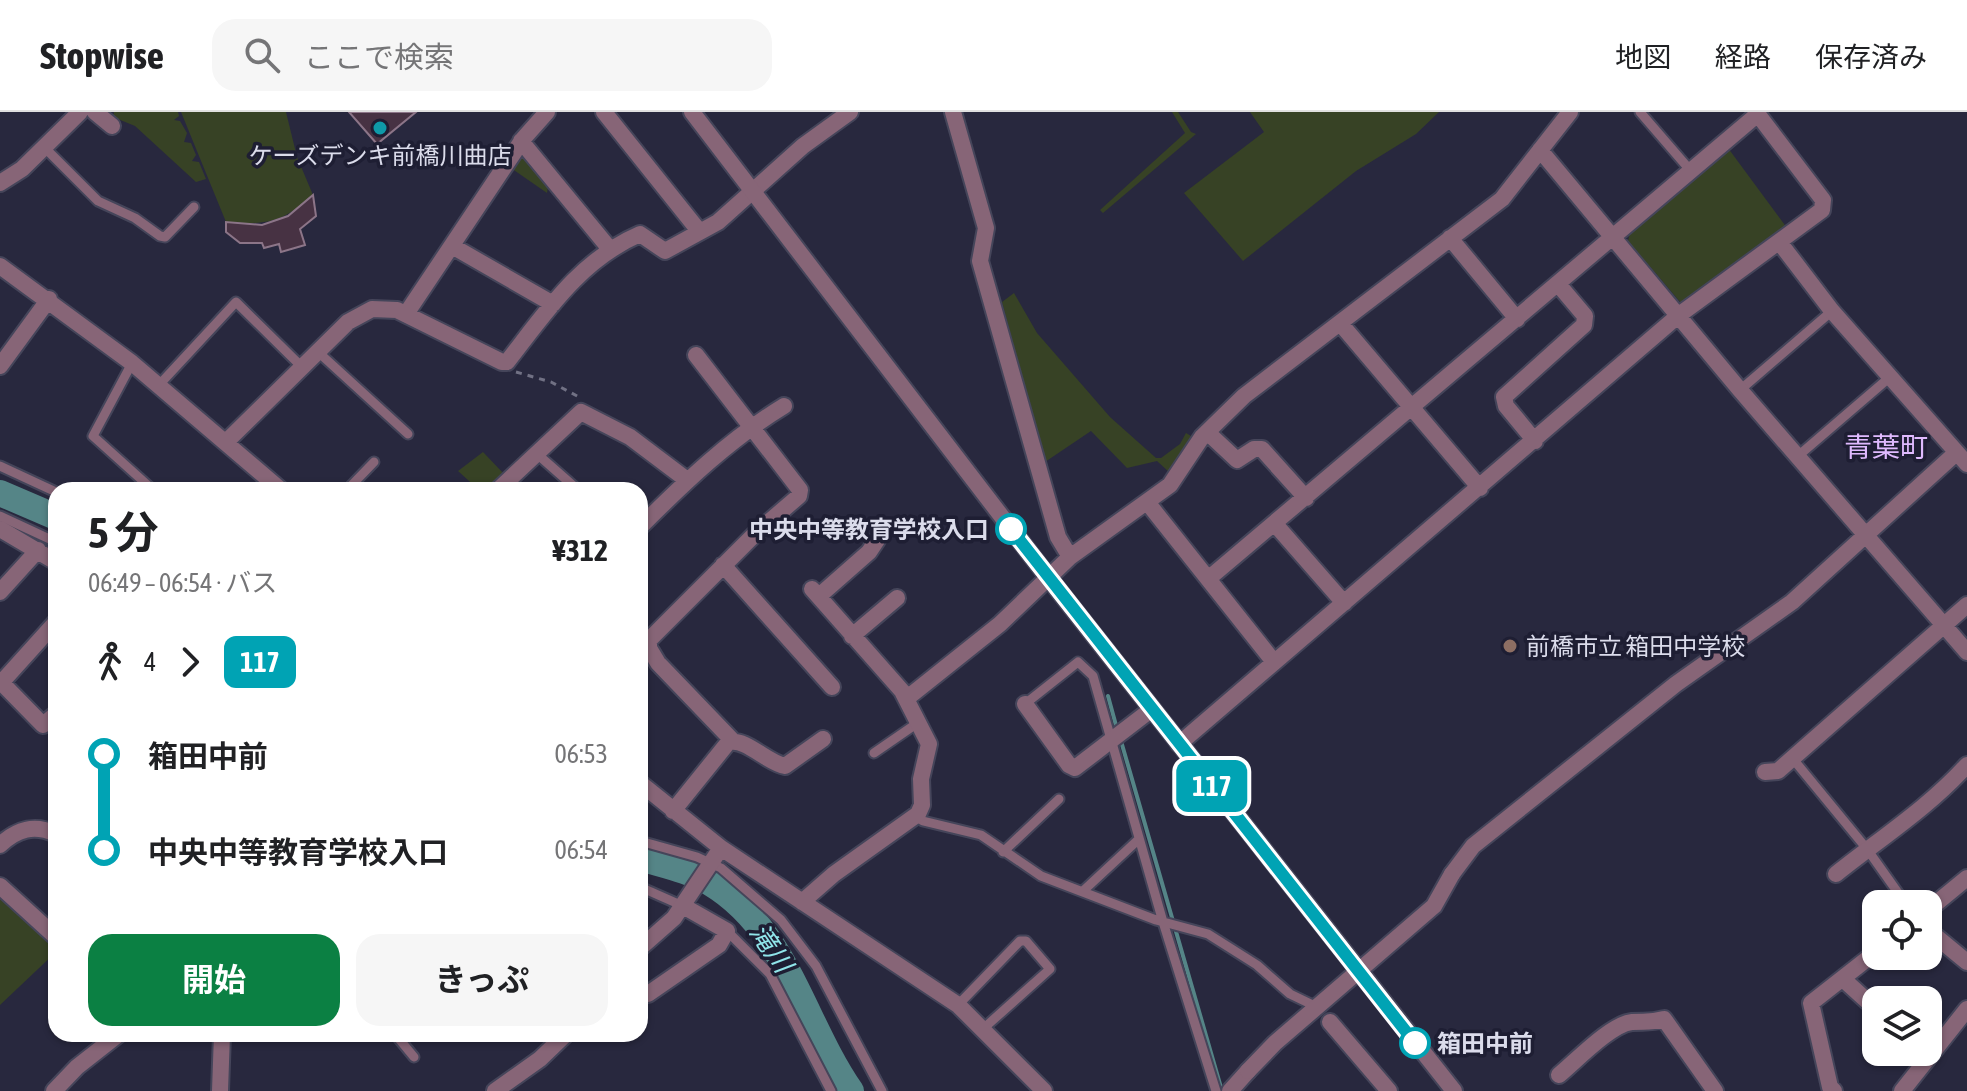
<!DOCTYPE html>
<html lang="ja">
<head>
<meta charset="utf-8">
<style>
  :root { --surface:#fff; --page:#f6f6f6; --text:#202124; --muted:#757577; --line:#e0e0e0; --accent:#0b8043 }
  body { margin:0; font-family:"Asap Condensed","Noto Sans JP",sans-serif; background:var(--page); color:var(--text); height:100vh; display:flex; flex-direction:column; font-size:30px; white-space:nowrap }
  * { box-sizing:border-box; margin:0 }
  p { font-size:26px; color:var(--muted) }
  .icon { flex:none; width:44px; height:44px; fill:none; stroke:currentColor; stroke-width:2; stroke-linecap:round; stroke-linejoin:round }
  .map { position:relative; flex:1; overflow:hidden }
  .sheet { position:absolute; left:48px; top:370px; width:600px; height:560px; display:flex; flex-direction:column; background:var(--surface); border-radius:24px; box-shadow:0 2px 6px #0004 }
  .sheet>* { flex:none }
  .badge { padding:0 16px; border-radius:12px; font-size:28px; line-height:52px }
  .fabs { position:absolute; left:1862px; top:778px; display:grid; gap:16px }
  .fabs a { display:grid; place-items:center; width:80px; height:80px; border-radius:16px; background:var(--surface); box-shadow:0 2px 6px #0004; font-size:40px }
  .map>.badge { position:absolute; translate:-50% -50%; box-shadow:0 0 0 4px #fff }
  .legs { display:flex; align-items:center; gap:12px; height:88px; padding:0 40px; font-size:26px }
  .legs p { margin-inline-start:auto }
  .summary { display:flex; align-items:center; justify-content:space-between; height:136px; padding:0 40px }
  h1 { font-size:44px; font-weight:700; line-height:60px }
  .action { display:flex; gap:16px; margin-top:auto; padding:16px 40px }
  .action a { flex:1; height:92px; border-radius:24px; background:var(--accent); color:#fff; font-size:32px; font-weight:700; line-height:92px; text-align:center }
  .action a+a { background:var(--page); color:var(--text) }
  ul { padding:0 40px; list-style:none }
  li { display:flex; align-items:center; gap:28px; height:96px; font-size:30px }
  li i { display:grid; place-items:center; width:12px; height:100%; margin:0 10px; background:currentColor }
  li i::after { content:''; width:20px; height:20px; margin:-10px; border:6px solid; border-radius:50%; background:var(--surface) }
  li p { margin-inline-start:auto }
  li:first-child i { background:linear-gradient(#0000 50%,currentColor 0) }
  li:last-child i { background:linear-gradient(currentColor 50%,#0000 0) }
  header { display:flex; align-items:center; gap:48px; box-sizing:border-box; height:112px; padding:0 40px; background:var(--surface); border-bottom:2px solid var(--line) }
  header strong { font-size:38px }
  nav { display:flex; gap:44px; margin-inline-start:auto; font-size:28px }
  .search { width:560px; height:72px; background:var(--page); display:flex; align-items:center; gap:20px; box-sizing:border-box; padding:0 28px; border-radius:24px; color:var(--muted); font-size:30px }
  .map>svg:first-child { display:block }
</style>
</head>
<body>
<header>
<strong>Stopwise</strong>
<div class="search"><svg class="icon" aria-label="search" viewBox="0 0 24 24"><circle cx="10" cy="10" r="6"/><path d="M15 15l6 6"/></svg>ここで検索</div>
<nav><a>地図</a><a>経路</a><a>保存済み</a></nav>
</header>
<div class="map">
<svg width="1967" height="979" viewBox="0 0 1967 979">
  <rect width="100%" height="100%" fill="#28283e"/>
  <path fill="#374225" d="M114,0H178L179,4L174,8L180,9L187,21L184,30L191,31L196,43L192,49L199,50L206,67L196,70L135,14L113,5Z
    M181,0H286L297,45L313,83C281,111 268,113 226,110Z
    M1172,0H1178L1191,20L1196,22L1103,101L1100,98L1185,21Z
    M1250,0H1439L1416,22L1356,59L1243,149L1184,81L1264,20Z
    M1728,36L1787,116L1688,191H1681L1628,129L1630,120Z
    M525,40L548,75L547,81L508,54L518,41Z
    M1014,181L1037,221L1110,305L1156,346H1161L1180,332L1186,321L1191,324L1169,360L1157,349L1127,356L1091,319L1045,350L1002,190Z
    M483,340L504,362L488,378H479L458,359Z
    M0,784L56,834V840L0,893Z"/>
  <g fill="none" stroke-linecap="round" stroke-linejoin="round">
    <path stroke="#558587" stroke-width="4" d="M1108,584L1117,617
      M1121,629L1222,979"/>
    <path stroke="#558587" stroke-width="26" d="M0,381L56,405
      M640,746C663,753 689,758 710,771C787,817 803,910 851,979"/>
  </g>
  <path fill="#473243" stroke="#8c7588" stroke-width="2" d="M349,0H416L377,32Z
    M313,83L316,104L300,117L305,133L281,140L279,132L264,136L262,131H240L226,120V110L262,113L288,104Z"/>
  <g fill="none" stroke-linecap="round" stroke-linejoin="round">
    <defs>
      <path id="service" d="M1640,0L1690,58
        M45,36L98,89L135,106L160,124L165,125L194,95
        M317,239L408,322
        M132,251L93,324L153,378
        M159,273L236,190L302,255
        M1740,278L1832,199
        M536,341L578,378
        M1798,344L1890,265
        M0,354L56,380
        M347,378L374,350
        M0,404L56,430
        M1025,592L1078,550L1093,564L1163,810L1216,979
        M874,641L919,610
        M1793,647L1867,737L1906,792
        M915,704L923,709L981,723L1041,764L1156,808L1208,822L1257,853L1290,882L1317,895
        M640,729L697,745L721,756L781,808L816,854L882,979
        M1003,740L1059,687
        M640,775L683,794
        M1083,779L1139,727
        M727,819L770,862L831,979
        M958,893L1020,829H1026L1050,857L984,916
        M395,922L414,945"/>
      <path id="minor" d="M95,0L112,14
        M604,0L699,119
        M953,0L986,116L980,149L1058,425L1070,445
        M521,29L609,136
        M1540,38L1740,278L1967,540
        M0,71L22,57L80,0
        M1450,126L1517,207
        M1780,131L1832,199L1967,352
        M452,134L553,192
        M0,154L132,251L281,378
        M406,202L523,27L547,0
        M1340,211L1480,376
        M0,254L49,187
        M1207,320L1237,348L1254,337H1262L1306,386
        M227,329L348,210L372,197L397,198L502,250H507C546,200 580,148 640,122L665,139L718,110L803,34L850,0
        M1535,329L1506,294L1504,285L1584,213L1585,204L1558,172
        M498,378L581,300L630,325L687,368
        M1147,390L1274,550
        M1275,412L1344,491
        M640,415C685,370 730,327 784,294
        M0,417L56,450
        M723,453L832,575
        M1208,467L1758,2
        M0,480L38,438
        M819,484L869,440L877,428
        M852,524L897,486
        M0,569L43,613L56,602
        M1,571L56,510
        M906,587L1000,512L1070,445L1170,373L1202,325L1244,284L1502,87L1570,0
        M1025,592L1069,653L1075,656L1152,597
        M730,630C747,627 766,650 785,654L823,627
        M1179,632L1679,203L1822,98L1823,88L1756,0
        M1765,660L1778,659L1967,493
        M640,671L721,736L958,893L1044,979
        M673,699L731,627L658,551L649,536V528L756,421L799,384L800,378L696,243
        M0,733C17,717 34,712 56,722
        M1452,762L1473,734L1676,572L1792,490L1956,341
        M1836,762C1881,726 1928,696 1967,653
        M0,774L56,825
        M802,790L834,762L918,702L922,693L921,667L929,632L902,579L812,477
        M1928,798L1967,766
        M1928,818L1967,850
        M640,836L674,806L721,736
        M1843,867L1876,897
        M648,882L719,833L727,819L683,794
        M1330,910L1389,979
        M1559,963C1576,949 1611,912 1632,910C1645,909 1650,911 1664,907L1715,979
        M54,979L77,955L119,922
        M220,979L222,922
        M495,979L540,947L566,922
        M1230,979L1248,959
        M1834,979L1830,975L1811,891L1876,840
        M1902,979L1967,897"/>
      <path id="tertiary" d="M692,0L1048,465L1454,979
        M1248,959L1275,931L1434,794L1452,762"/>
    </defs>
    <use href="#service" stroke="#45455a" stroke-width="13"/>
    <use href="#minor" stroke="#45455a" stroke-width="20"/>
    <use href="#tertiary" stroke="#45455a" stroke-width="20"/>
    <path stroke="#717184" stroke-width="3" stroke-dasharray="6 6" stroke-linecap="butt" d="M516,260L551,270L579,285"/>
    <use href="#service" stroke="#876577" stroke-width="9"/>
    <use href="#minor" stroke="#876577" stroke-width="16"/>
    <use href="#tertiary" stroke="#876577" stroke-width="16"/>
  </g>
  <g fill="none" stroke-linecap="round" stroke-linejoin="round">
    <defs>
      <path id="line-1" d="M1011,417L1415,931"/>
    </defs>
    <use href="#line-1" stroke="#fff" stroke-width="18"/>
    <use href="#line-1" stroke="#00a3b4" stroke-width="12"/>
  </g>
  <circle fill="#0f9aa8" stroke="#1e1e33" stroke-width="3" cx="380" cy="16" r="8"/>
  <g fill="#fff" stroke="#00a3b4" stroke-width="4">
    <circle cx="1011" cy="417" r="14"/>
    <circle cx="1415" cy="931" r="14"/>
  </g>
  <circle fill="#8d6e63" stroke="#1e1e33" stroke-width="3" cx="1510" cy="534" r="8"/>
  <g text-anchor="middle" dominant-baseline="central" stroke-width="7" stroke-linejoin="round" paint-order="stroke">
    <g font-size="24" fill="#dbdceb" stroke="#1e1e33">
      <text x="380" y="43">ケーズデンキ前橋川曲店</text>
      <text x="1526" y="534" text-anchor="start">前橋市立 箱田中学校</text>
    </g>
    <g font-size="24" font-weight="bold" fill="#dbdceb" stroke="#1e1e33" text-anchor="end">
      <text x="989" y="417">中央中等教育学校入口</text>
      <text x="1437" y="931" text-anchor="start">箱田中前</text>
    </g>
    <g font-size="26" font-style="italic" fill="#90e5ea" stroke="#1e1e33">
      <text transform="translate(771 836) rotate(55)">滝川</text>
    </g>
    <g font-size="28" fill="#dfbafe" stroke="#1e1e33">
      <text x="1886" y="335">青葉町</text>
    </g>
  </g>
</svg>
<div class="fabs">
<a><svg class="icon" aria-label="locate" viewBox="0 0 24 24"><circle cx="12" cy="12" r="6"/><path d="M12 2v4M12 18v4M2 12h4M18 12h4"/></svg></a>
<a><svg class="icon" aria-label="layers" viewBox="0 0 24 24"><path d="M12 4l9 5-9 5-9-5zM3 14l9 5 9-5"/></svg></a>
</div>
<b class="badge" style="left:1212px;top:674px;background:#00a3b4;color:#fff">117</b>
<section class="sheet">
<div class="summary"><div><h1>5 分</h1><p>06:49 – 06:54 · バス</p></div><b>¥312</b></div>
<div class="legs"><svg class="icon" aria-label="walk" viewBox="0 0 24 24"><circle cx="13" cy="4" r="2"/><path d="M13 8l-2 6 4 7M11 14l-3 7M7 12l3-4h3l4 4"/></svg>4<svg class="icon" aria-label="forward" viewBox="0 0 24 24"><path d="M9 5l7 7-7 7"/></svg><b class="badge" style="background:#00a3b4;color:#fff">117</b></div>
<ul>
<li><i style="color:#00a3b4"></i><b>箱田中前</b><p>06:53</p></li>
<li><i style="color:#00a3b4"></i><b>中央中等教育学校入口</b><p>06:54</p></li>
</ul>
<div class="action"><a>開始</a><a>きっぷ</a></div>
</section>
</div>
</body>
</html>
